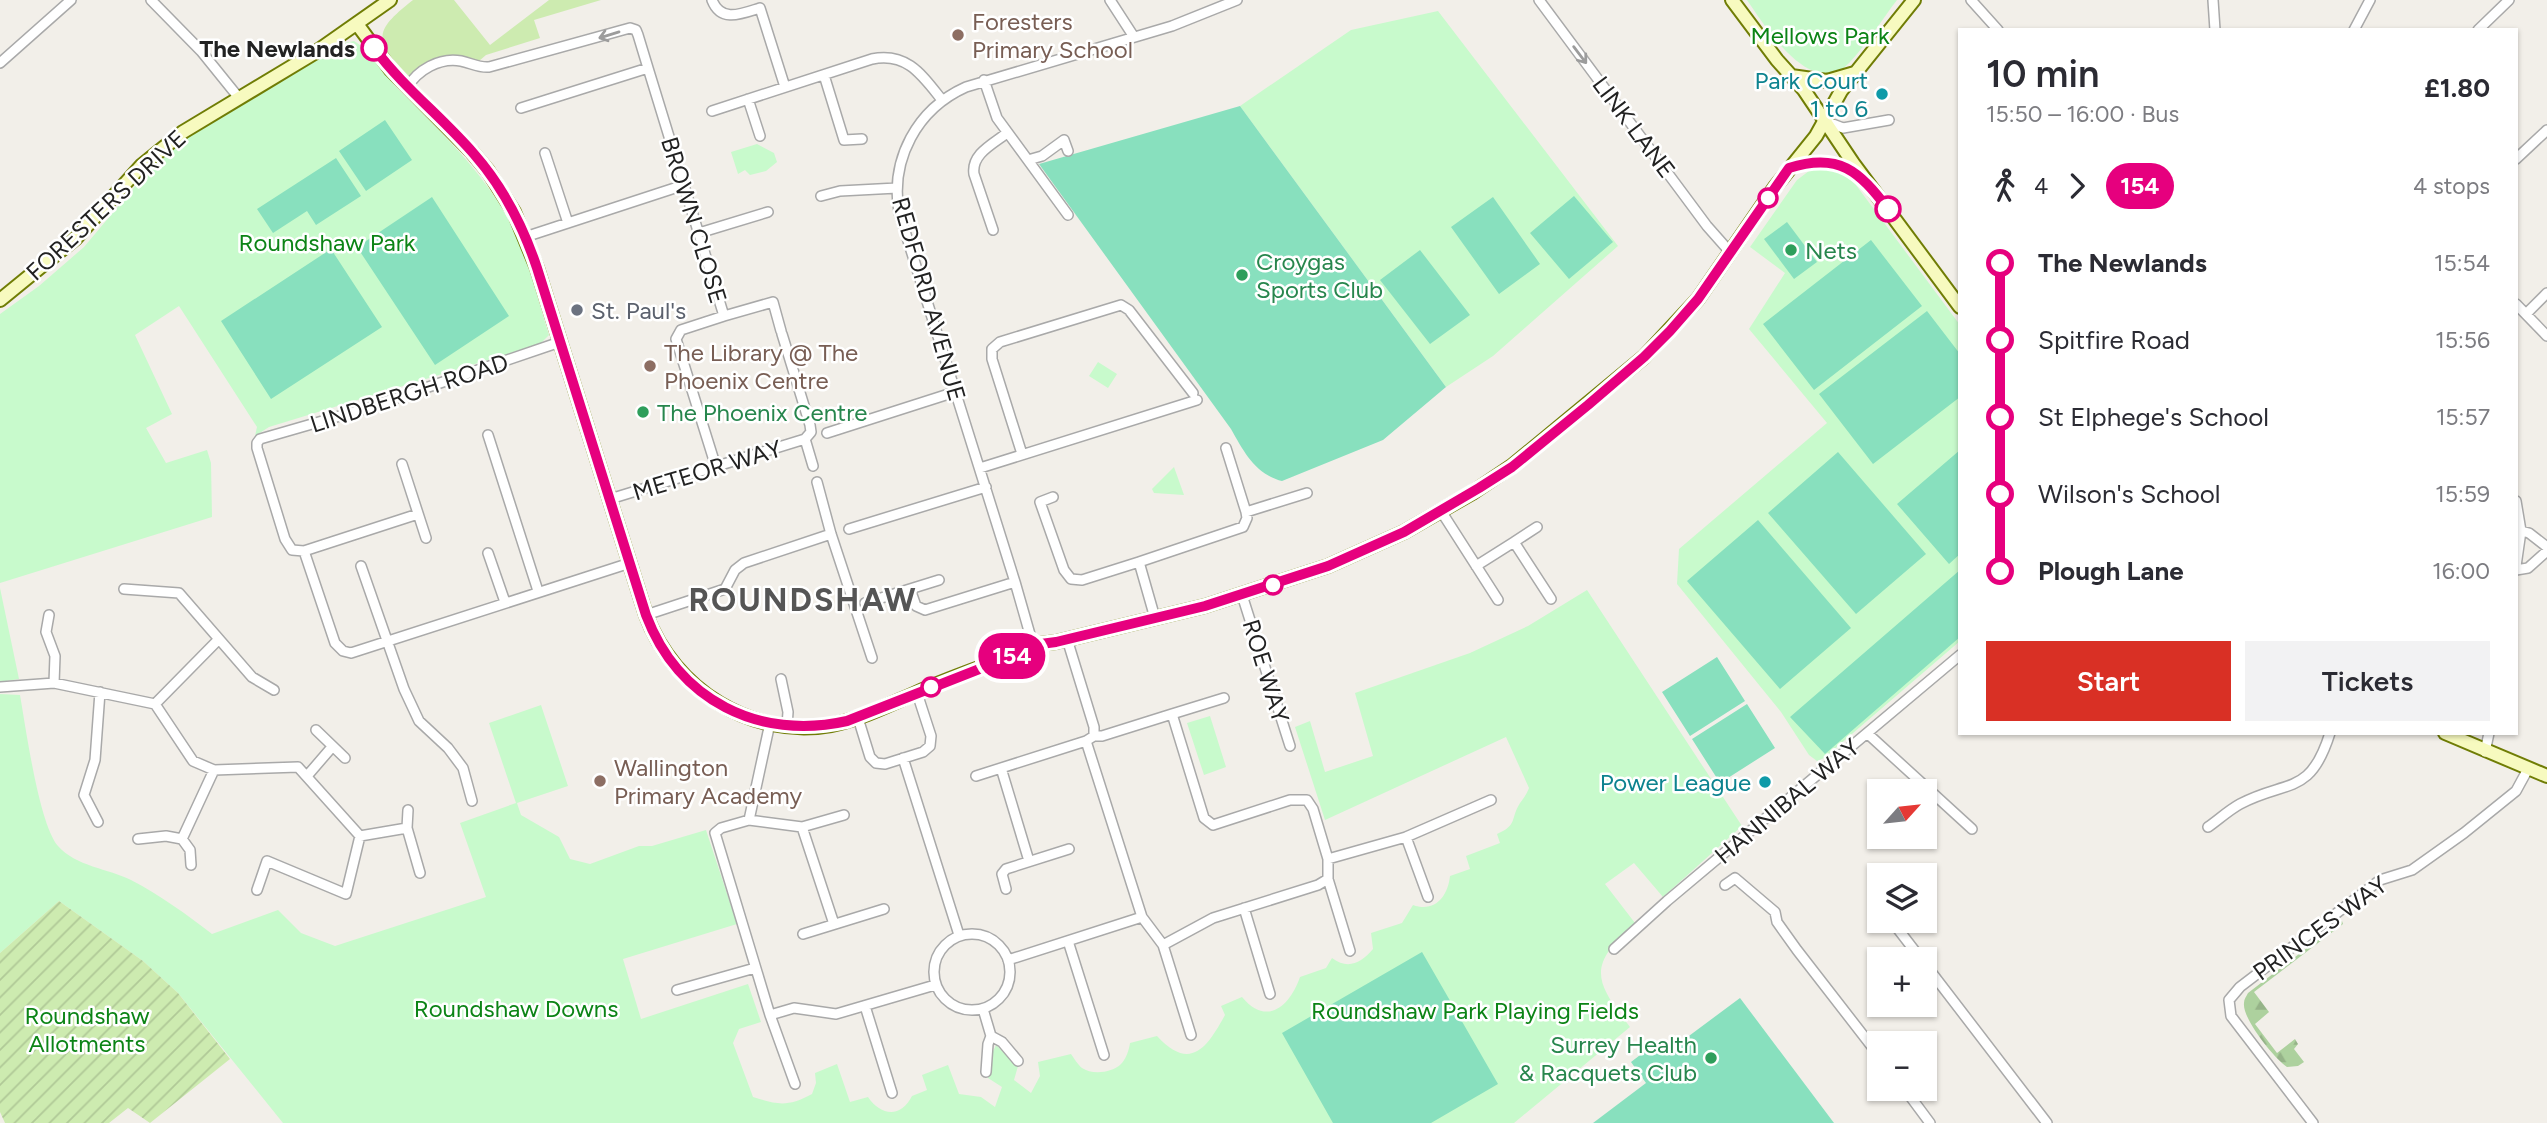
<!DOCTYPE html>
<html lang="en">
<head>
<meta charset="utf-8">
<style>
  :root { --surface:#fff; --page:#f2f2f3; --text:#2b2b33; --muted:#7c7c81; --accent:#d93025 }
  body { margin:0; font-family:Figtree,sans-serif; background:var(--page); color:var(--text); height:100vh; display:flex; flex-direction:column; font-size:26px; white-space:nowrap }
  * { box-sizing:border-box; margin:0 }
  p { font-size:23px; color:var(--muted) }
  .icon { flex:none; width:38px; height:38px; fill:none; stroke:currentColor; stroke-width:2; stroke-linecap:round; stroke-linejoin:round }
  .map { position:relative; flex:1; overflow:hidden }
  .drawer { position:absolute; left:1958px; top:28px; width:560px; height:707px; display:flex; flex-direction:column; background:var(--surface); border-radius:0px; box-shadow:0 2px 5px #0004 }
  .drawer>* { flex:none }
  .badge { padding:0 14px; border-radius:23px; font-size:24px; line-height:46px }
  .needle { width:46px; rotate:63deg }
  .buttons { position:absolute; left:1867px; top:779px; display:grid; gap:14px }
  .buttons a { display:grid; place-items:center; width:70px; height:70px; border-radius:0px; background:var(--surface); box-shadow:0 2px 5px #0004; font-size:35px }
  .map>.badge { position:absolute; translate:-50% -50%; box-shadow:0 0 0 4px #fff }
  .legs { display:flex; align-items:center; gap:10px; height:77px; padding:0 28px; font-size:23px }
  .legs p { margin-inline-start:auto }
  .head { display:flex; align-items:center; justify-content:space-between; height:119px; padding:0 28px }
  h1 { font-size:38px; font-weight:600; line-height:52px }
  .button { display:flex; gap:14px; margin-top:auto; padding:14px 28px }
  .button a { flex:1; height:80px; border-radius:0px; background:var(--accent); color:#fff; font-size:28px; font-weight:600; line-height:80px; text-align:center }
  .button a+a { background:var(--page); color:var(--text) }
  ul { padding:0 28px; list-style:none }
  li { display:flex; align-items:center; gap:24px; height:77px; font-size:26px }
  li i { display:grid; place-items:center; width:10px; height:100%; margin:0 9px; background:currentColor }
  li i::after { content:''; width:18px; height:18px; margin:-9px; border:5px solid; border-radius:50%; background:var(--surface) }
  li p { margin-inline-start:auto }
  li:first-child i { background:linear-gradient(#0000 50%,currentColor 0) }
  li:last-child i { background:linear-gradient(currentColor 50%,#0000 0) }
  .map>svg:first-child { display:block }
</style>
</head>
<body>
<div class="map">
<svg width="2547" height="1123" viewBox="0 0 2547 1123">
  <defs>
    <pattern id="forest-firs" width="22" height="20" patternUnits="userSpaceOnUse" patternTransform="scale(1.75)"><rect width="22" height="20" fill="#add19e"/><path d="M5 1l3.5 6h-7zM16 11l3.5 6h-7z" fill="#95b388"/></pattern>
    <pattern id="garden-furrows" width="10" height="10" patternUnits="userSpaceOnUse" patternTransform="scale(1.75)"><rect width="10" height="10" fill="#cdebb0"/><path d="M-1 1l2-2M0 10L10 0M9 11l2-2" fill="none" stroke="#b0c997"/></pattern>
  </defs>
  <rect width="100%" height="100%" fill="#f2efe9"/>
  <path fill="#cdebb0" d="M413,0H454L490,45L549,0H601L534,20L540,38L486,55L479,61C446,51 433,60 406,78C376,39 371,33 413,0Z"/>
  <path fill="url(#forest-firs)" d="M2342,921L2343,924L2254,992L2269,1012L2255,1024L2277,1053L2295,1039L2298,1044L2294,1049L2304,1062L2298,1066L2287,1067C2275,1059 2242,1019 2244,1003C2244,999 2246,997 2248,993Z"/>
  <path fill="#c8facc" d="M1747,0H1897C1885,15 1854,64 1839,71C1803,88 1763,23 1747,0Z
    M1438,11L1618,246L1493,356L1446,387L1240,106L1351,30Z
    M354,41C373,52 382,72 397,88C439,130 483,171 511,224C529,259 537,298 549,335L540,344L269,427L255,436L257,427L179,306L135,335L172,414L146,428L166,463L207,450L211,463L212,517L0,583V314L39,286L84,247L147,172L187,138L345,43Z
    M757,144L774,153L777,162L766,171L750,175L745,170L738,174L731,152Z
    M1821,167L1846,172L1850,177L1960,325V641L1824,758L1817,761L1809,755L1781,712L1677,584L1679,549L1827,423L1749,329L1785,273L1750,247L1797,180L1809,171Z
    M1098,362L1117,374L1108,388L1089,376Z
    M1174,467L1184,495L1154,493L1152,489Z
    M0,588L19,679L0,682Z
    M1587,590L1742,826L1663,897L1634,863L1605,884L1635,923C1588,966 1593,979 1630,1027L1514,1123H283L178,993L143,961L59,901L0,953V694L20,695C26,729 39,824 58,846C75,866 109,869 131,880C160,895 186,914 212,934L278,910L301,933L335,946L486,897L460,823L516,803L489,723L541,705L568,786L517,803L521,815L559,837L570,859L590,864L639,846H652L706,830L737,924L623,959L641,1019L748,984L761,1022L739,1029L733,1043L753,1097C778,1105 788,1107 812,1094L816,1083L815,1073L837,1064L850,1102L868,1097C881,1116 901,1118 912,1096L927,1090L922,1075L948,1065L959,1094L981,1097L995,1107L1002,1087L988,1078L989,1060L996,1045L1018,1066L1014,1080L1031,1093L1040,1076L1038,1062L1071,1054C1074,1058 1078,1065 1082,1068C1092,1075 1112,1073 1121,1064C1126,1059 1129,1050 1130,1043L1157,1036C1191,1073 1208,1046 1225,1015L1221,1006L1242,997C1267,1027 1290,1006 1300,977L1326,968L1332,958C1348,970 1361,963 1373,949L1371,933L1402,923L1413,905C1435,913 1448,896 1450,876L1470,869L1466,856L1500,843L1497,834C1518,825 1510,819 1520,803C1524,798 1526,795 1529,788L1506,737L1325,820L1295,727L1310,721L1325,772L1373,756L1355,693L1470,653L1528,626Z
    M1210,716L1226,767L1204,775L1187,723Z"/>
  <path fill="url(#garden-furrows)" d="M59,901L143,961L178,993L230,1059L150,1123L128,1108L109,1123H5L0,1112V953Z"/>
  <path fill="#88e0be" d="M1240,106L1446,387L1383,440L1282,481C1255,474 1244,452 1231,429L1039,164Z
    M385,120L412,160L366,191L339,151Z
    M336,158L361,196L316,225L307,211L273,233L257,209Z
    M1574,196L1613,242L1569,279L1530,233Z
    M432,197L509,316L435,365L357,247Z
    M1493,197L1540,264L1499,294L1451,227Z
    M1787,222L1817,262L1794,279L1764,239Z
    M1871,240L1922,306L1814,390L1763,324Z
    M331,249L382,327L271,399L221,321Z
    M1420,250L1470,315L1430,344L1380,280Z
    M1927,311L1960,354V397L1873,464L1819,394Z
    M1960,450V554L1949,564L1897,504Z
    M1838,452L1926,554L1856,614L1768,513Z
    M1758,520L1851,628L1780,689L1687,581Z
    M1960,570V637L1825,754L1790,717Z
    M1717,657L1745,701L1690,736L1662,692Z
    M1747,704L1775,748L1720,783L1692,739Z
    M1422,952L1498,1084L1431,1123H1333L1282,1033Z
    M1740,998L1834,1123H1593L1646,1083L1631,1062L1657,1042L1666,1053Z"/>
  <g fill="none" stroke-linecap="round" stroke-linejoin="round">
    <defs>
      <path id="minor" d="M151,0L201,51L239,98
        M712,0C721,23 741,14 760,8L785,87
        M1110,0L1134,37
        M1539,0L1707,226L1730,252
        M1971,0L1998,30
        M2213,0L2215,30
        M2354,30L2370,0
        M2478,30L2509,0
        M0,63L71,0
        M824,75L844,140L862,139
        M984,80L997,118L1068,215
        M407,88C417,70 440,57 461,61C471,63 479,68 489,67L630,28L636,30L638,35L648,68
        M748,99L760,136
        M521,108L648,68L724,316L681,330L676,339L716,467
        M712,111L872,59C907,52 922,75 942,100
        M1825,121L1843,128L1889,120
        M545,153L568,223
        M2516,159L2547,130
        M1028,160L1042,156L1064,140L1068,151
        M821,196L840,191L897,188
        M993,230L974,174C971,154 993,144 1007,133
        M699,233L768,212
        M525,237L684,185
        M2516,304L2547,336
        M2526,314L2547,293
        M724,316L773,302L781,331
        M782,334L810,425L811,432L805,439L813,466
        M560,342L364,409L260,439L257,443V448L285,539L292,550L304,551L335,643L343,651L351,653L630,563
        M827,433L955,392
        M488,435L538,591
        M1022,454L992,359V349L1000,342L1121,305L1129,310L1193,393
        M402,464L426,538
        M980,468L1197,400
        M817,482L831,534L872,658
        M1053,497L1040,502L1064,570L1071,579L1082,580L1139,562L1155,618
        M610,499L805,439
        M2516,501L2521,531L2516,566
        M1441,511L1498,600
        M1246,512L1307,493
        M1537,527L1514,542L1551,599
        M849,529L986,487
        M2521,531L2529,533L2547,547
        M304,551L418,514
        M488,553L505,602
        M1139,562L1243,527L1247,518L1246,512L1226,448
        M361,566L404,689L419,721L448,748L463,768L472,801
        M1476,566L1514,542
        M2516,570L2528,568L2547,551
        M124,589L179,593L252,677L274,690
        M910,589L916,606L925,610L1015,582
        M1242,595L1290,746
        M865,603L939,580
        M49,615L46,632L55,656L54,683
        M646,615L725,589L735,570L744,563L831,534
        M1067,639L1094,727V736L1086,741L1142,917L1163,945L1213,918L1318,885L1328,879
        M1033,645L1015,582L899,212C890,159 917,109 966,87L1172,26L1237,0
        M781,679L788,712L787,726
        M0,687L54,683L155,704L193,761L214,770L298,767L360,836L346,894L267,861L257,890
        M155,704L219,639
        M1172,714L1224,698
        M858,718L870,757L876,763L885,764L923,752L930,746L931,736L917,693
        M770,723L749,820L721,828L715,833L770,1015L794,1008L836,1014L935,985
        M316,730L345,758
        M1868,734L1972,829
        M1094,736H1102L1172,714L1204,818L1213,825L1290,800H1307L1313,809L1328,859V879L1350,951
        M2485,752L2489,733
        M903,758L959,935
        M1001,768L1029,861
        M307,776L332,747
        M976,776L1086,741
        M749,820L802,827L844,815
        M98,822L84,795L95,760L100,692
        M802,827L834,924
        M2208,827C2218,820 2229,810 2240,804C2287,779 2310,797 2330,733
        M407,828L408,810
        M360,836L407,828L420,873
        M1406,837L1428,897
        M138,839L166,836L182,839
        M1328,859L1406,837L1491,800
        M191,865L190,850L182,839L214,770
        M1725,885L1735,878L1775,912L1777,922L1797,950L1880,1057
        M1006,889L1002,874L1006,869L1069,849
        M1244,908L1270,994
        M1891,920L1921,959
        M934 972a38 38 0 1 1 76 0a38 38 0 1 1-76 0Z
        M803,934L884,909
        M1068,941L1104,1055
        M1163,945L1191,1035
        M1614,949L1667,901L1960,655
        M1008,960L1142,917
        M1925,964L2047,1123
        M677,990L755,968
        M865,1006L892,1093
        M983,1009L991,1036L1002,1042L1018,1061
        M770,1015L795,1084
        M986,1072L988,1044L991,1036
        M1904,1088L1930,1123
        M2313,1123L2231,1016L2229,1000L2240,987L2380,880L2412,870L2464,833L2516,791L2528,769"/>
      <path id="tertiary" d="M1790,168C1815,160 1839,158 1860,177"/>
      <path id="secondary" d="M1732,0L1777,60L1804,90L1853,163L1960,307
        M357,24L391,70L472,152L488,171L514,212L537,268L646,615C674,690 752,739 831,725C861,719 888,705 916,693C950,678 985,666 1020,653L1033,645L1056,642L1205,606L1328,566L1404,532L1472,493L1512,466L1644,357L1698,299L1775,187L1816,136L1841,91L1914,0
        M1791,76L1827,81L1858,72
        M0,300L76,238L141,166L183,132L316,52L390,0
        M2445,733L2547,776"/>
    </defs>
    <use href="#minor" stroke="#a9a9a9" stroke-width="12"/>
    <use href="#tertiary" stroke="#a9a9a9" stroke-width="14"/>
    <use href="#secondary" stroke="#707d05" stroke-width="16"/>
    <use href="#minor" stroke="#fff" stroke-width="9"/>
    <use href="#tertiary" stroke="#fff" stroke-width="10"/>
    <use href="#secondary" stroke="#f7fabf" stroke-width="12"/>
  </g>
  <defs><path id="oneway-shaft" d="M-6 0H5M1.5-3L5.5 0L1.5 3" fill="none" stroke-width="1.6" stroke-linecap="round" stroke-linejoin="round" transform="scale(1.75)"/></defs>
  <g stroke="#9c9c9c">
    <use href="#oneway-shaft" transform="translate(609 35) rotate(163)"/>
    <use href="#oneway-shaft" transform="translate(1580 55) rotate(53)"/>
  </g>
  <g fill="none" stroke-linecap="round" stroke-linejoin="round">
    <defs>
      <path id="line-1" d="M374,48C403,87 442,117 474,154C503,187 523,226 537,268L646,615C678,700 759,741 847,721L1020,653L1033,645L1056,642L1205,606L1328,566L1404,532L1479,488L1512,467L1588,405L1644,357L1670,331L1698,299L1789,168C1839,152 1859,171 1888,209"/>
    </defs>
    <use href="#line-1" stroke="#fff" stroke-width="16"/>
    <use href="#line-1" stroke="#e6007e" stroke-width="10"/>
  </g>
  <g fill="#8d6e63" stroke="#fff" stroke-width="2.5">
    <circle cx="958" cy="35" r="7"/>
    <circle cx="650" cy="366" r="7"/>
    <circle cx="600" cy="781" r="7"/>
  </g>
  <g fill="#fff" stroke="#e6007e" stroke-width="3.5">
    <circle cx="374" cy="48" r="12"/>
    <circle cx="1768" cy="198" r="9"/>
    <circle cx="1888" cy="209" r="12"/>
    <circle cx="1273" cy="585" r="9"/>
    <circle cx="931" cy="687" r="9"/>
  </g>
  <g fill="#0f9aa8" stroke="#fff" stroke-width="2.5">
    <circle cx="1882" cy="94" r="7"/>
    <circle cx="1765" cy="782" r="7"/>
  </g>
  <g fill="#2e9e5b" stroke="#fff" stroke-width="2.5">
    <circle cx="1791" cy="250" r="7"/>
    <circle cx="1242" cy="275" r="7"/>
    <circle cx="643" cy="412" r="7"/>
    <circle cx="1711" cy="1058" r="7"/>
  </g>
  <circle fill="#6b7280" stroke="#fff" stroke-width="2.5" cx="577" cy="310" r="7"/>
  <g text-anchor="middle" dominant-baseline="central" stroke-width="5" stroke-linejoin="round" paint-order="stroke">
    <g font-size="24" fill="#785e54" stroke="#fff" text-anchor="start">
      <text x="972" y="21">Foresters<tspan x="972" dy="28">Primary School</tspan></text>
      <text x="664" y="352">The Library @ The<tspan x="664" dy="28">Phoenix Centre</tspan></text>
      <text x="614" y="767">Wallington<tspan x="614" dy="28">Primary Academy</tspan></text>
    </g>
    <g font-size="24" fill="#0c8416" stroke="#fff">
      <text x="1820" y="35">Mellows Park</text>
      <text x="327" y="242">Roundshaw Park</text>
      <text x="516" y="1008">Roundshaw Downs</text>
      <text x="1475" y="1010">Roundshaw Park Playing Fields</text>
      <text x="87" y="1015">Roundshaw<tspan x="87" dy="28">Allotments</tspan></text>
    </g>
    <g font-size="24" font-weight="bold" fill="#222" stroke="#fff" text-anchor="end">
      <text x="355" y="48">The Newlands</text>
    </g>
    <g font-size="24" fill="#0d838f" stroke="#fff" text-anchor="end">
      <text x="1868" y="80">Park Court<tspan x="1868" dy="28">1 to 6</tspan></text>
      <text x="1751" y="782">Power League</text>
    </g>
    <g font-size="24" fill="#222" stroke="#fff">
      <text transform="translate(1634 127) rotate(53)">LINK LANE</text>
      <text transform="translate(106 205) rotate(-43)">FORESTERS DRIVE</text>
      <text transform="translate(694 220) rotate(73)">BROWN CLOSE</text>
      <text transform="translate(929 299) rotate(74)">REDFORD AVENUE</text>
      <text transform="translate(409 393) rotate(-18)">LINDBERGH ROAD</text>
      <text transform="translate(707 470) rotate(-17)">METEOR WAY</text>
      <text transform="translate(1266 671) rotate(73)">ROE WAY</text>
      <text transform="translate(1787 801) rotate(-40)">HANNIBAL WAY</text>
      <text transform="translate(2320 928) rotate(-36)">PRINCES WAY</text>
    </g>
    <g font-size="24" fill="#27864d" stroke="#fff" text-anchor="start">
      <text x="1805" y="250">Nets</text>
      <text x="1256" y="261">Croygas<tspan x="1256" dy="28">Sports Club</tspan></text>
      <text x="657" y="412">The Phoenix Centre</text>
      <text x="1697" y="1044" text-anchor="end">Surrey Health<tspan x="1697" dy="28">&amp; Racquets Club</tspan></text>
    </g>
    <g font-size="24" fill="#5b616d" stroke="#fff" text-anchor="start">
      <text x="591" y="310">St. Paul's</text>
    </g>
    <g font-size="32" font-weight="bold" letter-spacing="2" fill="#555" stroke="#fff">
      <text x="803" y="600">ROUNDSHAW</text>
    </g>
  </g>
</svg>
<div class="buttons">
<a><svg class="needle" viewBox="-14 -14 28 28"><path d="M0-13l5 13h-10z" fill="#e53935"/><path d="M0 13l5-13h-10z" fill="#7c7c81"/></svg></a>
<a><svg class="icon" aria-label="layers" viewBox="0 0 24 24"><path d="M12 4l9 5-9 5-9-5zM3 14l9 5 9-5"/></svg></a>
<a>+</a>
<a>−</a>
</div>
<b class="badge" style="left:1012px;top:656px;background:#e6007e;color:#fff">154</b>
<section class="drawer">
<div class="head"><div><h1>10 min</h1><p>15:50 – 16:00 · Bus</p></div><b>£1.80</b></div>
<div class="legs"><svg class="icon" aria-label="walk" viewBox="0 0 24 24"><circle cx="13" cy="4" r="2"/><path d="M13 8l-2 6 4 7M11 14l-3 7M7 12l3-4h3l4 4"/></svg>4<svg class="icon" aria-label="forward" viewBox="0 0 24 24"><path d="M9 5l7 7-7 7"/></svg><b class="badge" style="background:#e6007e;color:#fff">154</b><p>4 stops</p></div>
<ul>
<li><i style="color:#e6007e"></i><b>The Newlands</b><p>15:54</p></li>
<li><i style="color:#e6007e"></i><span>Spitfire Road</span><p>15:56</p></li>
<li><i style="color:#e6007e"></i><span>St Elphege's School</span><p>15:57</p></li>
<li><i style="color:#e6007e"></i><span>Wilson's School</span><p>15:59</p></li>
<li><i style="color:#e6007e"></i><b>Plough Lane</b><p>16:00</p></li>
</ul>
<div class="button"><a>Start</a><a>Tickets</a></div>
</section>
</div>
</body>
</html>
